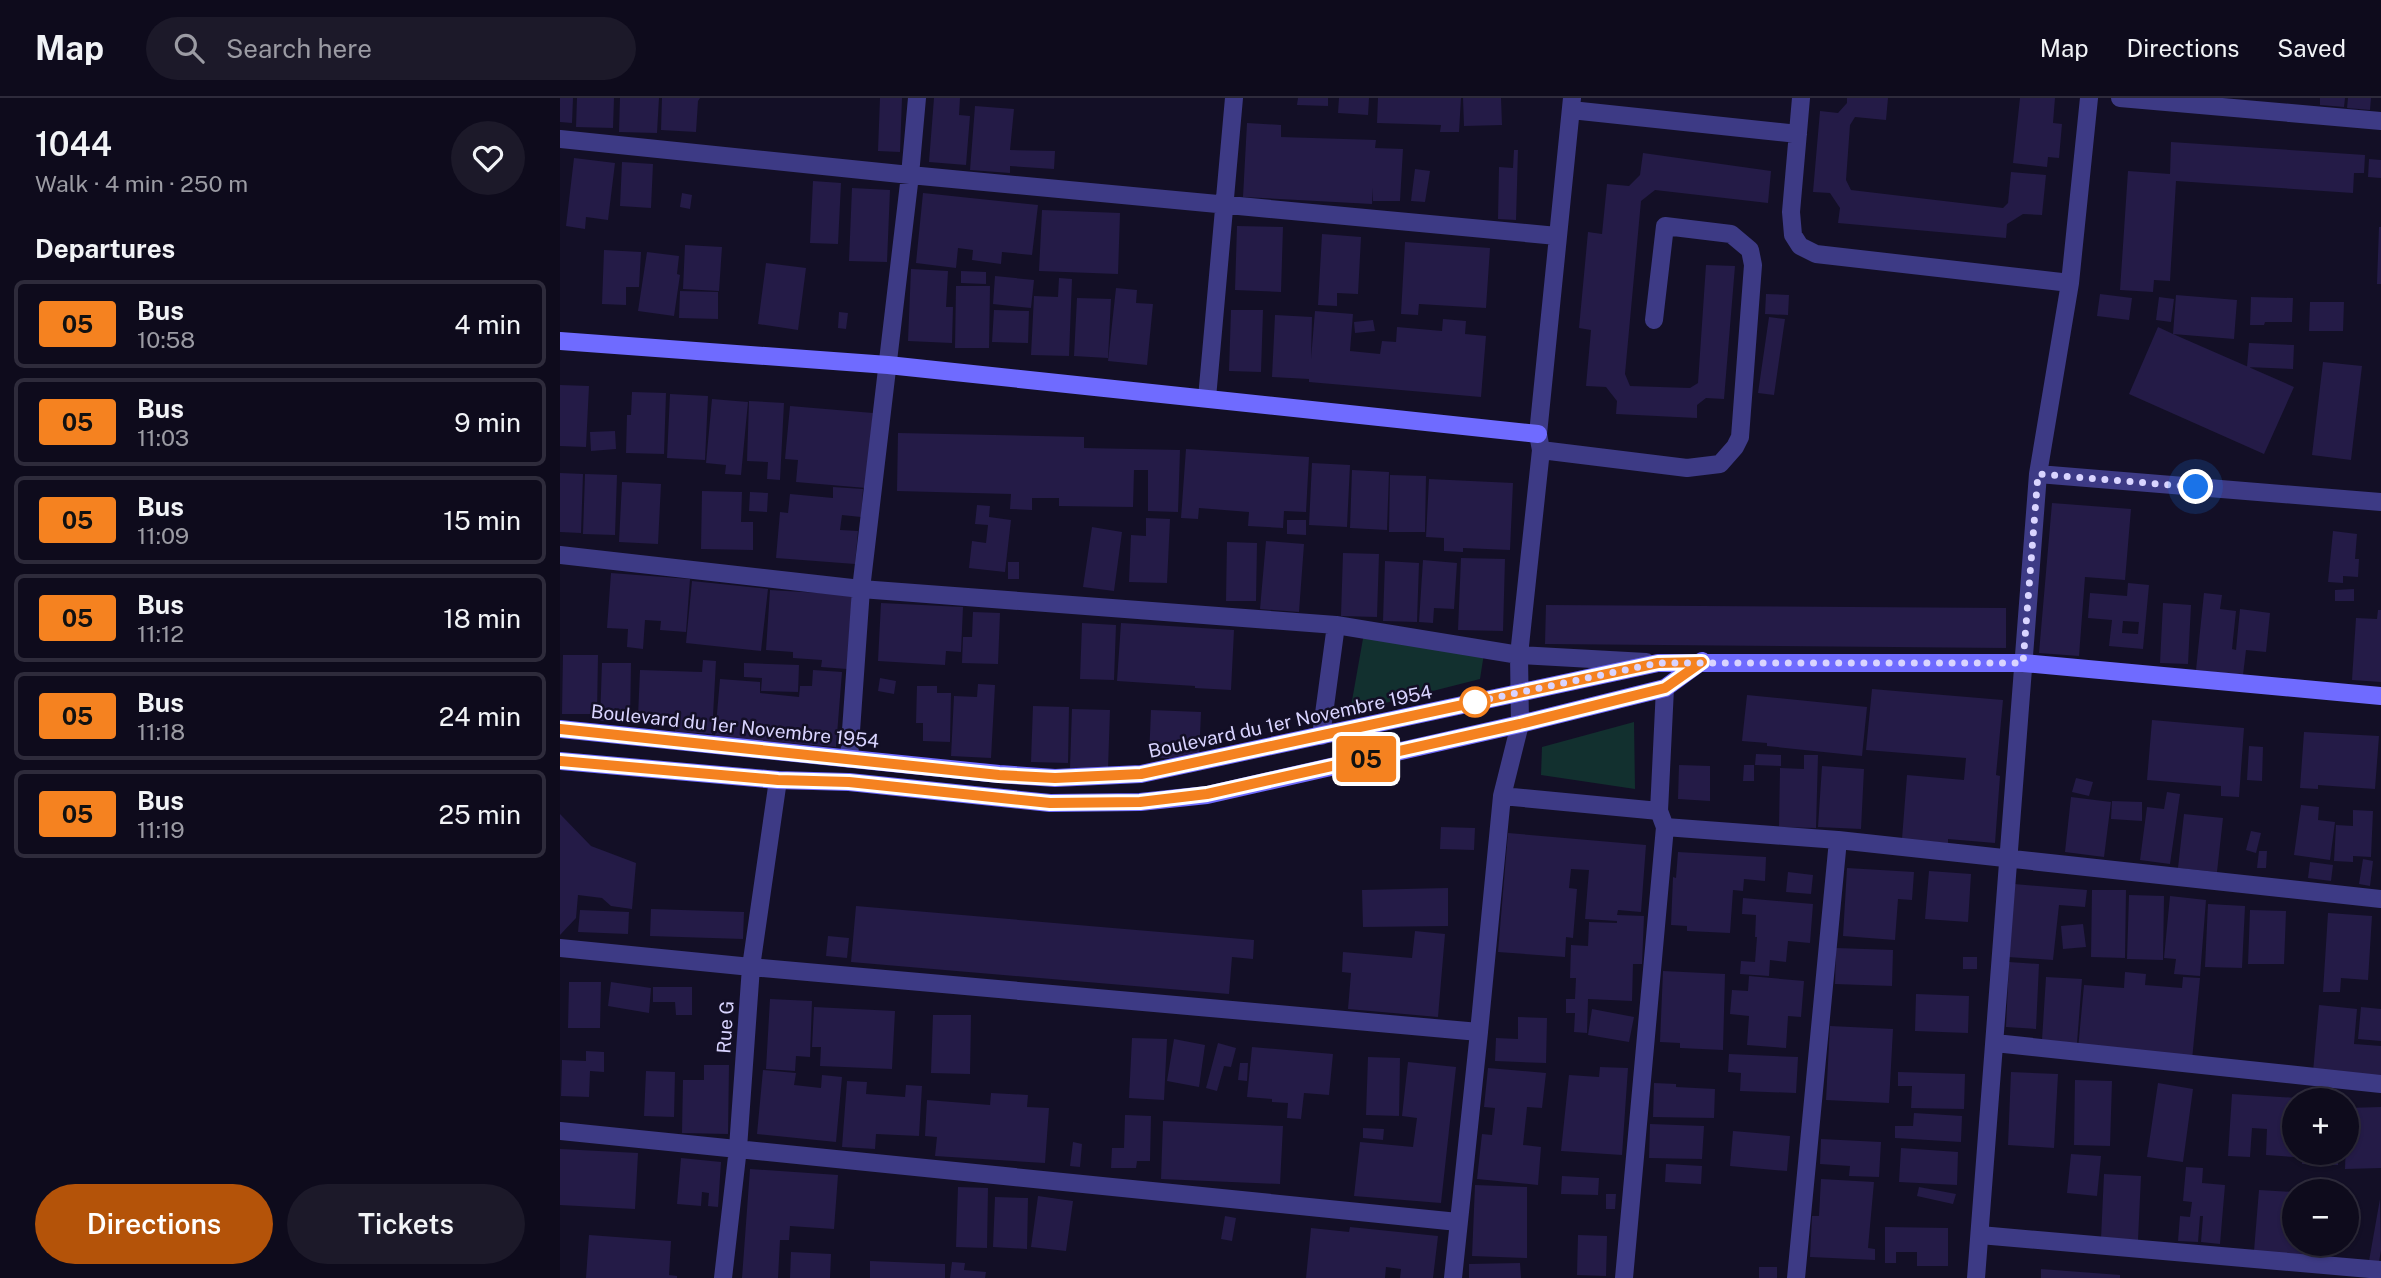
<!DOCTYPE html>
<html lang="en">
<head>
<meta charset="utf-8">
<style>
  :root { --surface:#0e0b1c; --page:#1c1929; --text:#f1f3f6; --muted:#9b9ba3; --line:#2e2b3b; --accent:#b45309 }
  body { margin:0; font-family:"Public Sans",sans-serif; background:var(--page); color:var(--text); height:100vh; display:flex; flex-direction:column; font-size:26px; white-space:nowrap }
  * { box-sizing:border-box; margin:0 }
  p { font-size:23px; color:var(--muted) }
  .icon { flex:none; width:38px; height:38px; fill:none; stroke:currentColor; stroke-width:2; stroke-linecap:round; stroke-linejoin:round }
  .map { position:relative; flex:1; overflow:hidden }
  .sheet { display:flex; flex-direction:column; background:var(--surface); width:560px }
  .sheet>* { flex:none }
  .badge { padding:0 14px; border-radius:5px; font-size:24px; line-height:46px }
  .fabs { position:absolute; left:1722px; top:990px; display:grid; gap:14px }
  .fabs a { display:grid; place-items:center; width:77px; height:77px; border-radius:50%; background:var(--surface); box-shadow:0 2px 5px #0004,0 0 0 2px var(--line); font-size:35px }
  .you { position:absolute; width:35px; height:35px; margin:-18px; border:5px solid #fff; border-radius:50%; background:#1a73e8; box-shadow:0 0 0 10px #1a73e833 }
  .map>.badge { position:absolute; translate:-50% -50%; box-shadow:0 0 0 4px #fff }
  h2 { padding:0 35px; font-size:26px; line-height:63px }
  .round { display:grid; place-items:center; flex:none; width:74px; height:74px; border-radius:37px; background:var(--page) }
  .headline { display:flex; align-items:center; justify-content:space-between; height:119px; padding:0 35px }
  h1 { font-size:33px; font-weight:600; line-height:52px }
  .button { display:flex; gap:14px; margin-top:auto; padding:14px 35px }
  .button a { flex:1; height:80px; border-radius:42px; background:var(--accent); color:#fff; font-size:28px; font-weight:600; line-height:80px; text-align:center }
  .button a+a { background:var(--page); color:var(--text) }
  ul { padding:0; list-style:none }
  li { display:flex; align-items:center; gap:21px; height:88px; margin:0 14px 10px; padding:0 21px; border:4px solid var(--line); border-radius:10px }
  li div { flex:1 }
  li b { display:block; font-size:26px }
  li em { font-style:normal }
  li .badge { min-width:77px; font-weight:700; text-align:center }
  header { display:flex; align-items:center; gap:42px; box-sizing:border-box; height:98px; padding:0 35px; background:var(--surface); border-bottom:2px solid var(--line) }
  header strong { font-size:33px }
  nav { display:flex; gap:38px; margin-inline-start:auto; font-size:24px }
  .search { width:490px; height:63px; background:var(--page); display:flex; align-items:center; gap:18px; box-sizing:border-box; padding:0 24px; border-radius:38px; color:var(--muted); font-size:26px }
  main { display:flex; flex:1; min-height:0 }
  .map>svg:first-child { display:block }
</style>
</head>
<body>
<header>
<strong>Map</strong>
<div class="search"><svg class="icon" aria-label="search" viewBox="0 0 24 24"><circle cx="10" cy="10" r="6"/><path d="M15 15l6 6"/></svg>Search here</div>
<nav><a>Map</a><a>Directions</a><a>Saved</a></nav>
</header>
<main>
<section class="sheet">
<div class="headline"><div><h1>1044</h1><p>Walk · 4 min · 250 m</p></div><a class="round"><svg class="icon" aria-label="heart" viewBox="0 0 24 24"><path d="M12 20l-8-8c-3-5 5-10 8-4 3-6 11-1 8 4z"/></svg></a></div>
<h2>Departures</h2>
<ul>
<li><span class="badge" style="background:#f58220;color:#111">05</span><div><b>Bus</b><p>10:58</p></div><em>4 min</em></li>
<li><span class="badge" style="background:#f58220;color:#111">05</span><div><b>Bus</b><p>11:03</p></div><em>9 min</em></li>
<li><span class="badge" style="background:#f58220;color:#111">05</span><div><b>Bus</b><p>11:09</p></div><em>15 min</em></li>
<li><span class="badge" style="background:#f58220;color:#111">05</span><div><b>Bus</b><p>11:12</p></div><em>18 min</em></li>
<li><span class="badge" style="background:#f58220;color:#111">05</span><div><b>Bus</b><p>11:18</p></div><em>24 min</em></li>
<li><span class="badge" style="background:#f58220;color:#111">05</span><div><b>Bus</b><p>11:19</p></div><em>25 min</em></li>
</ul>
<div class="button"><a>Directions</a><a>Tickets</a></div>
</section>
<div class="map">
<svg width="1821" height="1180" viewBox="0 0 1821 1180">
  <rect width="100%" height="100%" fill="#130f26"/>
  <path fill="#12302f" d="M804,535L925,549L920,581L790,614Z
    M1074,624L1075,691L981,677L982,649Z"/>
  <path fill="#241b47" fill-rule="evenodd" d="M0,0H13L12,25L0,24Z
    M17,0H54L53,30L16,29Z
    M60,0H99L97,35L59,34Z
    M102,0H140L138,3L136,34L101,32Z
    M320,0H342L340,54L318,53Z
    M374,0H400L399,17L410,18L406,67L369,64Z
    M738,0H768V8L737,7Z
    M779,0H809L808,17L778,15Z
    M818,0H901L899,34H880L881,27L817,25Z
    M903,0H941L942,27L904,28Z
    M1287,0H1328L1326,22L1295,19L1290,27L1286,82L1291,92L1443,110L1448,105L1451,74L1486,77L1482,117L1463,116L1447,126L1446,140L1278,125L1280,110L1270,95L1253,94L1260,13L1278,15L1287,5Z
    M1460,0H1495L1493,25L1502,26L1499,60L1488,59L1487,69L1453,65Z
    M1760,0H1785L1784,9L1760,7Z
    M1788,0H1811L1810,12L1787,10Z
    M415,8L454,11L450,52L495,53L494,71L450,68V75L410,72Z
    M687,25L721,27V39L816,42L815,50L843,51L840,103H813V90L812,106L683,99Z
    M1611,44L1805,57L1804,75H1794L1793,95L1616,83L1610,183L1594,182L1593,194L1560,192L1568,73L1610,76Z
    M954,52H958L956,122L938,121L939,69L953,70Z
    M1083,55L1211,73L1208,105L1095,92L1081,103L1065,276L1070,288L1130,290L1138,285L1146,167L1175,168L1164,301L1146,300L1137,307V320L1056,316L1057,303L1046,289L1026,288L1031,232L1019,230L1028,134L1042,136L1047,86L1069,88L1080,77Z
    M14,60L55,65L48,122L26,119L25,131L6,128Z
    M1809,61L1821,62V80L1808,79Z
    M62,64L93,66L91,110L60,108Z
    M855,71L870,73L865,104L851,103Z
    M253,83L281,85L278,146L250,145Z
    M292,90L330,92L327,164L289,163Z
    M122,95L132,97L130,111L120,109Z
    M363,95L478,107L472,157L442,154L441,166L412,162L413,152L398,150L396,170L356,165Z
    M482,112L560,115L558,176L479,173Z
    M677,128L723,129L721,194L675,192Z
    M1819,129H1821V186H1817Z
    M762,136L801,139L798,196L777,195V208L758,207Z
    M845,144L930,150L926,210L859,206L858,217L841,216Z
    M125,147L162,149L159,193L123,191Z
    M44,152L81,154L79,189H66V207L42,206Z
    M87,154L119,158L117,176L120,177L114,218L78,213Z
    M206,165L246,170L238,232L198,226Z
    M351,171L388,173L386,209H393L392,245L348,243Z
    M401,173L426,174V186L401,185Z
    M435,178L474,182L471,210L433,206Z
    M499,180L512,181L509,258L471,257L474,198L498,199Z
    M396,188H430L429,250H395Z
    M556,190L577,192L576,205L593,206L587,267L548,263Z
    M120,193L158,194V221L119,220Z
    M1206,196L1229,197L1228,217L1205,216Z
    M1540,196L1572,200L1569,222L1537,218Z
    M1616,197L1677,202L1674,241L1613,236L1734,289L1704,356L1569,296L1598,229L1613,236Z
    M1599,199L1614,201L1611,224L1596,222Z
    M1691,199L1733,200L1732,224H1705L1704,227H1690Z
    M517,200L551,201L548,260L514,258Z
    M1750,204H1784L1783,233H1749Z
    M434,212L469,213L468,245L432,244Z
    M671,212H703L701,274L669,273Z
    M755,213L793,216L790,253L820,256L822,243L836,244L837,229L882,233L883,221L906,223L905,236L926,238L921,299L749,284V281L712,279L715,217L752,219L751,261Z
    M279,214L288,215L286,231L278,230Z
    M1209,219L1225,221L1214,297L1198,295Z
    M813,222L815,233L795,235L794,224Z
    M1689,245L1734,247L1733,271L1687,269Z
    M1763,264L1802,268L1791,362L1752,357Z
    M0,287L29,288L26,349L0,348Z
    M72,294L106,295L104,356L66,355L67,317H71Z
    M110,296L148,298L145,362L107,360Z
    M152,301L188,304L181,377L165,376L166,367L146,365Z
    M189,303L224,305L220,382L207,381L208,364L187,363Z
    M230,308L313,315L306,390L236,384L238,362L225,361Z
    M55,333L56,351L31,353L30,334Z
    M338,335L524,339V350L620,352L618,414L588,413V372H574L573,409L499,408V400H472V412L450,411L451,396L337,393Z
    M626,351L749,359L746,414L724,413L723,430L688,428L689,414L639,410L638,421L621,420Z
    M752,365L790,367L787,429L749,427Z
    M792,372L829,374L827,432L790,430Z
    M0,375L23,376L21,435L0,434Z
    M25,376L57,377L55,437L23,436Z
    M830,377L866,378L865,434H829Z
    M869,381L953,385L950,452L903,450V454L884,453V440L866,439Z
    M62,384L101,386L98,446L59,444Z
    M273,389L303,391L301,419L282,417L280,432L298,433L295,466L216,460L220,414L228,415L230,396L273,400Z
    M142,393L182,394L181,424H193V452L141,451Z
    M190,394L208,395L207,414L189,413Z
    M1492,405L1571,411L1565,482L1525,479L1519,558L1479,555Z
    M417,407L430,408L429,419L451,422L445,474L409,470L412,443L426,445L428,427L415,426Z
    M586,420L610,421L607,485L569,484L571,437L586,438Z
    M727,422H746V437L727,436Z
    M532,429L562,434L554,493L523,489Z
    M1773,433L1797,436L1795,461H1799L1798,479L1783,478V485L1768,484Z
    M706,443L744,446L739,514L700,511Z
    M667,444L697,445L696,503H666Z
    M783,455L819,456L817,519L781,518Z
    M901,460L945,461L943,533L898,532Z
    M863,462L897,465L894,511L874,510L873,525L859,524Z
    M825,463L859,465L857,524L823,523Z
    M448,464H459V481H448Z
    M51,475L130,481L126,534L100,532L101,523L85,522L83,551L67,549L68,531L47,530Z
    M132,483L208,491L201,553L126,545Z
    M1568,485L1589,487L1583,551L1549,548L1552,522L1528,520L1530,495L1567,498ZM1563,523L1579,524L1578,536L1562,535Z
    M1794,491V503H1775V492Z
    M210,492L292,497L287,571L261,569L262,562L233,560V554L206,552Z
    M1644,495L1662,497L1660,511L1676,513L1672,551L1676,552L1680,511L1710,515L1706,554L1686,552L1683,577L1636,572Z
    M321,505L403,509L401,554L386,553L385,567L318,563Z
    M1603,505L1631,507L1628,566L1600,565Z
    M986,507L1446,510V550L985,546Z
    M1818,512H1821V584L1792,582L1796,520L1817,521Z
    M413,514L440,515L438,566L402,565L403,539H412Z
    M522,525L556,527L554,582L520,581Z
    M561,525L674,532L671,592L635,590V588L557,583Z
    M3,557H38L37,616H2Z
    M143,562L156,563L152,636L115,634L116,620L78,619L80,572L142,574Z
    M42,565H71L70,624L40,623Z
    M184,565L239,567L238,594L201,593L202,580L184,579Z
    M253,572L282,574L276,649L155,639L160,581L200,584V595L239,599L240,588H252Z
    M320,580L336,583L334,596L318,593Z
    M418,586L435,587L431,660L391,658L394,598L417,599Z
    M357,588H377V595H391L390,644L363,643V625H356Z
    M1312,591L1443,602L1436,677L1440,678L1435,745L1388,741V745L1342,741L1347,677L1404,682L1406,660L1306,652Z
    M1187,597L1307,609L1302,658L1207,648V645L1182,643Z
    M473,608L509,609L508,665L471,664Z
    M512,611L550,612L548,671L510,670Z
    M591,612L641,614L639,660H589Z
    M1592,622L1684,630L1679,699L1661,698V688L1587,682Z
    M1744,634L1819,638L1815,691L1758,687V691L1740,690Z
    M1689,648L1703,649L1702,683L1687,682Z
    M1196,656L1221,657V668L1195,667Z
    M1244,657H1258L1256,730L1219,729L1220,670L1244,671Z
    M1119,667L1150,668V703L1118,701Z
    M1184,667H1194V683H1183Z
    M1262,668L1304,671L1301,731L1258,729Z
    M1516,680L1533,684L1529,698L1512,694Z
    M1607,694L1620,696L1610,766L1580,762L1587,709L1604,711Z
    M1511,699L1551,704L1544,759L1505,754Z
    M1552,703L1582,704V723L1551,721Z
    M1741,707L1759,709L1758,722L1775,724L1770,762L1734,757Z
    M1793,712L1813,713L1811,759L1793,758V764L1774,763L1776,727L1793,728Z
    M0,716L31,748L76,765L72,811L51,808L42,800L18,797L16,820L0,837Z
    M1624,716L1663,720L1657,774L1618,770Z
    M881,729L915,730L914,752L880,751Z
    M1691,733L1701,735L1696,755L1686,752Z
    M948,735L1086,747L1081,814L1058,812L1057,817L1084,818L1082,866H1073L1072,903L1028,901L1027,935L1014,934L1015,915H1006V901H1015L1016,880H1010L1011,847L1028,848L1029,824L1057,825V823L1025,821L1029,772L1011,771L1009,790L1017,791L1013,840L1006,839L1005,859L938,854Z
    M1699,753H1707L1706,770H1697Z
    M1118,754L1206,759L1205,783L1184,781L1183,793L1173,792L1170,835L1127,833V828L1111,827L1113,779L1116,780Z
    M1803,761L1813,763L1810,788L1799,786Z
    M1750,764L1773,767L1771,783L1748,780Z
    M1287,770L1354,774L1352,802L1338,801L1335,842L1283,838Z
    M1369,773L1411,776L1408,824L1365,821Z
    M1228,774L1253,777L1251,796L1226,794Z
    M1454,786L1527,792L1525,809L1499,807L1493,862L1448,859Z
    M888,790V828L803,829L802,792Z
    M1532,792H1566L1565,860L1531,859Z
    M1569,797L1604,798L1603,862L1567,861Z
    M1610,798L1646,802L1640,878L1614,876L1616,861L1604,860Z
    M1183,800L1253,806L1250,845L1228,843L1226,864L1210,862L1209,878L1180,876L1181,863L1195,864L1197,839H1195L1196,817L1182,816Z
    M1648,806L1685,808L1682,870L1645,869Z
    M296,808L694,842L693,861L672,859L669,896L291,864Z
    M91,811L184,814L183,841L90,838Z
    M20,812L69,814L68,836L18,834Z
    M1690,812L1726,813L1724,866H1688Z
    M1768,815L1812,818L1808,882L1781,880L1780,894H1763Z
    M1523,826L1526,849L1503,851L1501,828Z
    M855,833L885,836L878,919L788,911L791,875L782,874L783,854L852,860Z
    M268,838L289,840L287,860L266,858Z
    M1276,850L1333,852L1332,888L1275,886Z
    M1403,859H1417V871H1403Z
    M1449,864L1479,866L1476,931L1446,929Z
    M1103,873L1165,876L1163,952L1120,950V945L1100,944Z
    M1565,874L1586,876L1585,887L1622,890L1623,879L1640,880L1632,962L1518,951L1524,887L1564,890Z
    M1189,878L1244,883L1241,919L1228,918L1226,950L1187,947L1189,918L1170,916L1172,892L1188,893Z
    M1486,879L1522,881L1517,945L1482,942Z
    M9,884H41L40,930H8Z
    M51,884L91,890L89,915L48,908Z
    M93,889H132V917H116L115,904H93Z
    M1356,896L1409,898L1408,935L1355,933Z
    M210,901L252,903L250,959L236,958L235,973L206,971Z
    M1759,907L1797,911L1794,946L1821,948V979L1753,974Z
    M254,909L335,913L332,971L260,968L261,949H252Z
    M1801,909L1821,911V943L1798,941Z
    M1032,911L1074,919L1069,944L1028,937Z
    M373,917H411L410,976L371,975Z
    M958,919L987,920L986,965L935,963L936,940L958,941Z
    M1270,928L1333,931L1329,1005L1266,1002Z
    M572,940L607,941L604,1002L569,1000Z
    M614,941L645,947L639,989L607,983Z
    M658,945L676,950L671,969L664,968L657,993L646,990Z
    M692,949L773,956L769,997L744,995L741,1021L727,1020L728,1005L712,1004V1001L687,999Z
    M26,953L44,954V974L30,973L29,999L1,998L2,962L26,963Z
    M1169,956L1238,959L1236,995L1180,993L1181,975L1168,974Z
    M808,959L840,960L839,1018L806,1017Z
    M848,964L896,969L881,1105L794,1098L800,1044L853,1049L857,1020L842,1018Z
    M680,965H688L687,983L678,982Z
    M144,967H169L168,1036L122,1035L123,982H144Z
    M1040,969L1068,970L1062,1057L1001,1053L1009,977L1039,979Z
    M928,970L986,975L982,1010L967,1009L963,1047L981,1049L978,1087L917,1081L922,1036L932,1037L935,1010L924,1009Z
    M203,972L236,975L234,987L261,990L262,977L282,979L276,1044L197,1036Z
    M86,973L115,974L114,1019L84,1018Z
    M1338,974L1405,976L1404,1011L1351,1010L1352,988H1338Z
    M1451,974L1498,976L1494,1050L1448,1047Z
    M1515,982L1552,983L1550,1048L1514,1047Z
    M287,983L307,984L306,996L345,999L346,987L362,988L359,1038L316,1036L315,1051L282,1049Z
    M1094,985L1116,986V989L1155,991L1154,1020L1093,1019Z
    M1598,985L1633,991L1623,1064L1587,1059Z
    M431,995L468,997L467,1009L489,1010L485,1065L375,1058L377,1039L365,1038L367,1002L430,1007Z
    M1672,996L1738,1000V1003H1734V1059L1706,1057L1707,1031L1692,1030L1690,1059L1668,1058Z
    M1821,1009V1070L1785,1071L1787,1010Z
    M1354,1015L1402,1018L1401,1044L1335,1040V1028H1353Z
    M565,1017L591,1018L590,1063H577L576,1070H551L552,1050H564Z
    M603,1023L723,1028L720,1086L601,1081Z
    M1090,1026L1144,1028L1142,1061L1089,1060Z
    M803,1030L824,1031L823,1042L803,1040Z
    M1173,1033L1230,1038L1227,1073L1170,1068Z
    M1261,1041L1321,1044L1319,1079L1289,1078L1290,1068L1260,1066Z
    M513,1044L522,1046L520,1069L510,1068Z
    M1341,1050L1398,1054L1397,1087L1339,1084Z
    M0,1051L78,1055L75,1111L0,1107Z
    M1743,1055H1778V1067L1742,1066Z
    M1511,1056L1541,1058L1537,1098L1507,1095Z
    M121,1060L161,1064L158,1109L148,1108L149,1095L142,1094L141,1108L117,1106Z
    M1106,1066L1142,1068L1141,1086L1105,1084Z
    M1626,1069L1643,1070L1642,1085L1665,1087L1660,1146L1641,1144L1643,1118H1640L1638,1144L1618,1143L1620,1118L1630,1119L1632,1104L1623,1103Z
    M190,1071L278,1077L274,1131L230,1128L229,1142H220L218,1180H182Z
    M1544,1076L1581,1078L1578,1142L1541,1141Z
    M1002,1078L1039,1080L1038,1097L1001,1096Z
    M1261,1081L1314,1084L1308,1150L1315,1151V1162L1250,1159L1252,1118H1259Z
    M915,1087L967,1089V1160L912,1158Z
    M398,1089L428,1090L427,1150L396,1149Z
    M1359,1089L1396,1096L1393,1106L1357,1098Z
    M1699,1092L1734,1094V1146H1771L1770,1159L1694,1153Z
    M1046,1096H1056L1055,1111H1046Z
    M478,1098L513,1103L506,1153L471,1149Z
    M435,1099L468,1100L467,1151L433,1149Z
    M1820,1101L1821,1152L1819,1164L1809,1163Z
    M665,1118L676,1120L672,1143L661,1141Z
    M790,1129L878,1138L873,1180H840L841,1171L826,1169L825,1180H746L751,1130L789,1134Z
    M1325,1129L1388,1130V1168H1357V1154H1336V1165H1325Z
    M29,1137L111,1143L109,1177L117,1178V1180H26Z
    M1018,1137L1047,1138L1046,1178L1017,1177Z
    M231,1154L271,1156L270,1180H230Z
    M310,1163L385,1166V1180H310Z
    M392,1164L405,1165L404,1172L426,1174L425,1180H390Z
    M960,1165L961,1180H909V1166Z
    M1199,1169H1217V1180H1199Z
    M1481,1171L1560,1177V1180H1481Z"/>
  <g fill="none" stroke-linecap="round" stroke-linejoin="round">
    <path stroke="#3d3a85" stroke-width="18" d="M1241,0L1231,114L1233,137L1240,148L1256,156L1510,185
      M1560,0L1821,23
      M1011,12L1238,36
      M0,41L350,77L997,138
      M647,300L674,0
      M981,352L1127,370L1160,366L1175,349L1180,339L1193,167L1190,152L1171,136L1105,128L1094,222
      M1478,376L1821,404
      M0,457L301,491L776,527L959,557L1086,564
      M761,638L776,527
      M289,661L301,491L350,77L357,0
      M942,698L1099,713L1105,729L1278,742L1821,801
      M1099,713L1105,590
      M0,850L191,869L919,934L893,1180
      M919,934L942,698L960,626L959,557L981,352L978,336L1012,0
      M1435,945L1821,986
      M0,1033L898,1124
      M1420,1137L1821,1172
      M163,1180L178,1050L191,869L218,682
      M1064,1180L1105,729
      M1236,1180L1278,742
      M1416,1180L1478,376L1510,185L1529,0"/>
    <path stroke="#6f6bff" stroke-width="18" d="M0,243L328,267L978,336
      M0,631L439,676L495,680L581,676L1098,565H1463L1821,598
      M0,663L218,682L289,684L490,705L580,704L647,697L960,626L1105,590L1142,563"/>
  </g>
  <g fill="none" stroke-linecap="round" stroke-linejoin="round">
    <defs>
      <path id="line" d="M0,631L439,677L495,680L581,676L1098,565L1142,564L1105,590L960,626L647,696L580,704L490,705L289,684L218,682L0,663"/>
    </defs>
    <use href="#line" stroke="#fff" stroke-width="16"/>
    <use href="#line" stroke="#f58220" stroke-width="10"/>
    <path stroke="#d9d4ff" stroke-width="7" stroke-dasharray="0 12.6" d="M915,604L910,605L1098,565H1463L1478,376L1636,389"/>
  </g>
  <circle fill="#fff" stroke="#f58220" stroke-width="3.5" cx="915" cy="604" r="14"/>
  <g text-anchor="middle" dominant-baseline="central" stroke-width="5" stroke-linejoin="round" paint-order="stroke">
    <g font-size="19" fill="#d9d4ff" stroke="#130f26">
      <text transform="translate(730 623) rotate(-12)">Boulevard du 1er Novembre 1954</text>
      <text transform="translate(175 628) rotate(6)">Boulevard du 1er Novembre 1954</text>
      <text transform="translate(165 929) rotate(-86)">Rue G</text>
    </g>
  </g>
</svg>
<div class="fabs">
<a>+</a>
<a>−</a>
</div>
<div class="you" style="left:1636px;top:389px"></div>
<b class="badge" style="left:806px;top:661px;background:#f58220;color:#111">05</b>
</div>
</main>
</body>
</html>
